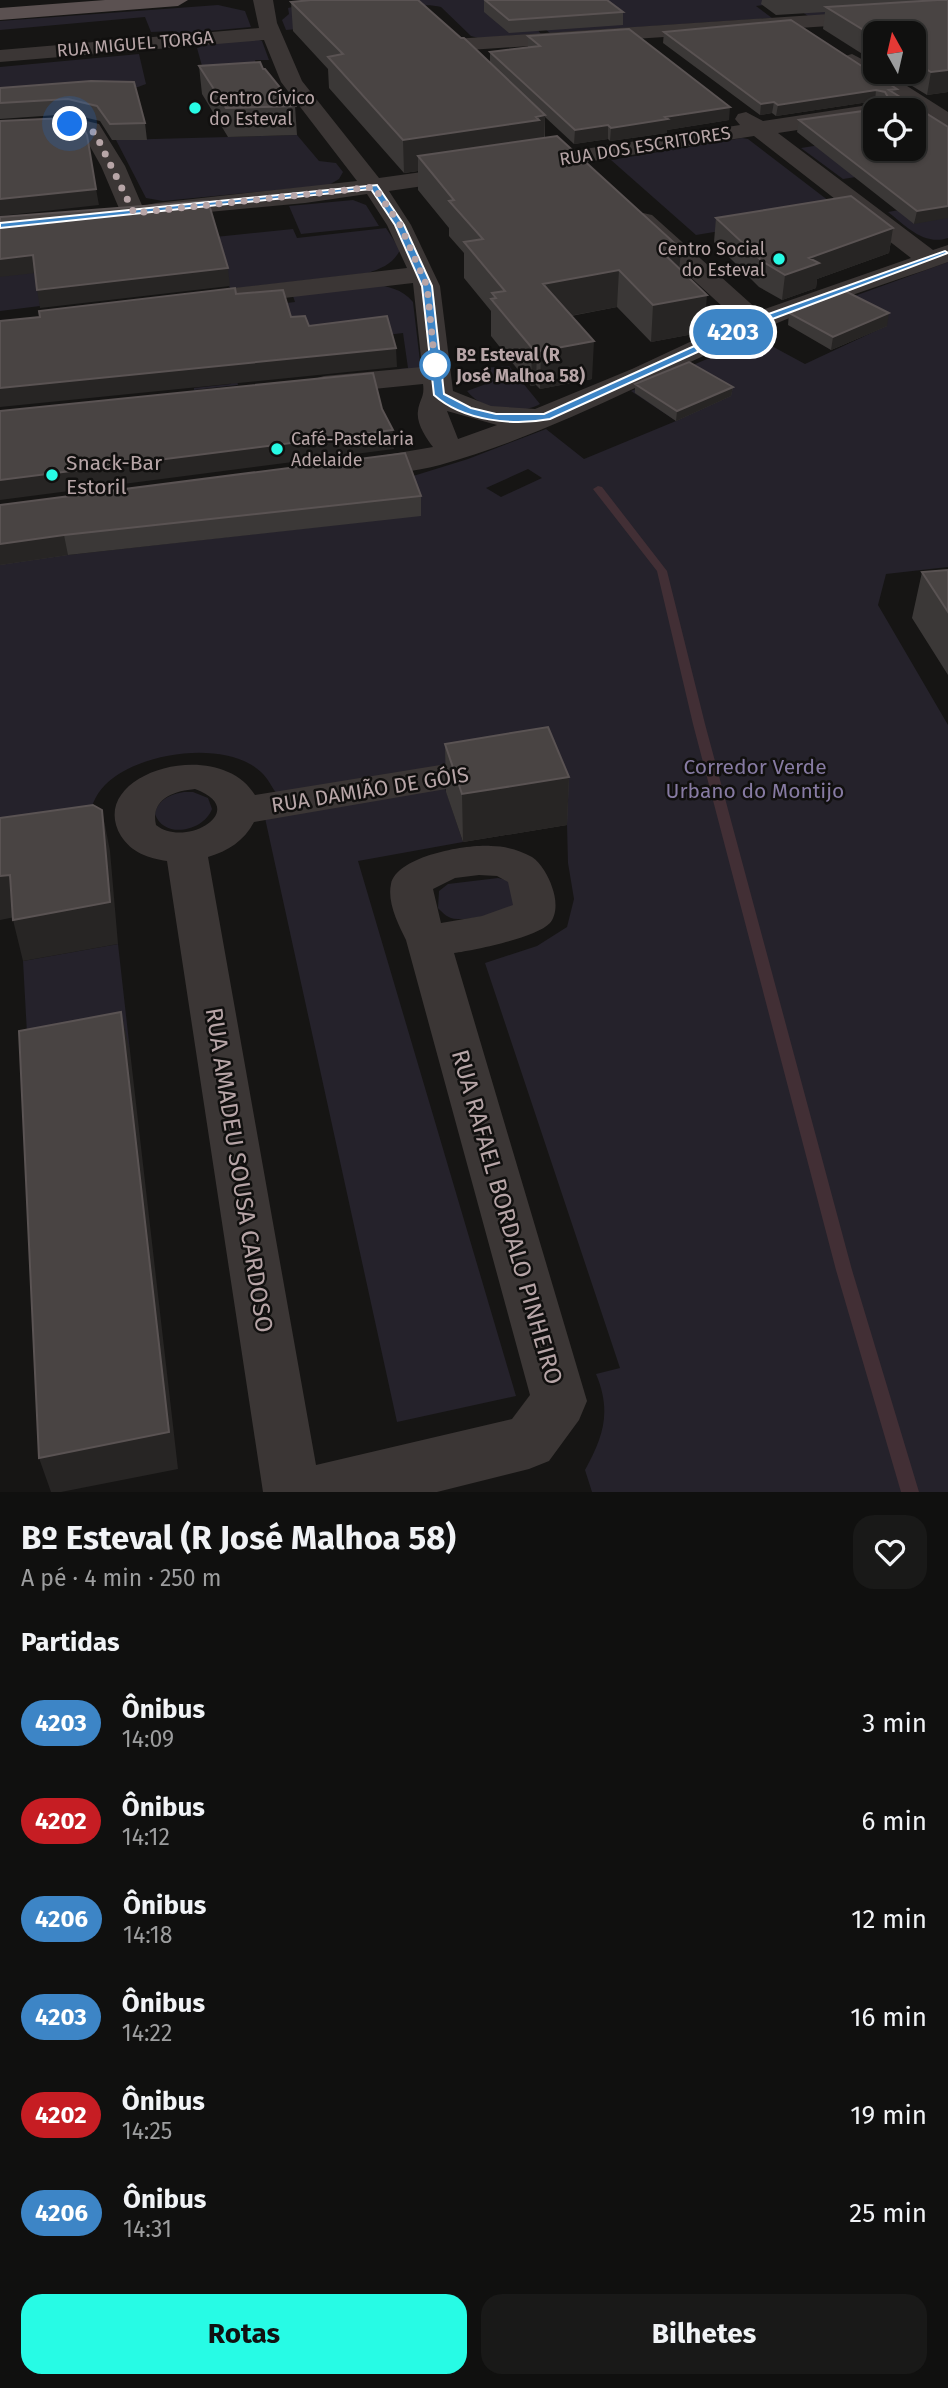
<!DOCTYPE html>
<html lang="pt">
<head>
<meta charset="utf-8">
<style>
  :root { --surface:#10100f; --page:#191918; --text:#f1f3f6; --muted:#9c9d9e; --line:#30302f; --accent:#27fbe5 }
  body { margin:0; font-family:"Fira Sans",sans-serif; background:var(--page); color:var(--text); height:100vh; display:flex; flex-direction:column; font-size:26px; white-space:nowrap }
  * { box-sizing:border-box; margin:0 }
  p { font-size:23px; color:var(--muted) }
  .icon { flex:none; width:38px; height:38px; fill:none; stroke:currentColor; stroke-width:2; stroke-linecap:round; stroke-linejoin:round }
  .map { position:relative; height:1492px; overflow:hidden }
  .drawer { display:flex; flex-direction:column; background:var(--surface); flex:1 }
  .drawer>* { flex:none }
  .badge { padding:0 14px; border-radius:23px; font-size:24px; line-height:46px }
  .needle { width:46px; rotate:352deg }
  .fabs { position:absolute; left:863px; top:21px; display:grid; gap:14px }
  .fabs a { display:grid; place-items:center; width:63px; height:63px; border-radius:14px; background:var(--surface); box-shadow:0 2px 5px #0004,0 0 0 2px var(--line); font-size:35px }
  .you { position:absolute; width:35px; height:35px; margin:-18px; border:5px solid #fff; border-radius:50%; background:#1a73e8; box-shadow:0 0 0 10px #1a73e833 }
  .map>.badge { position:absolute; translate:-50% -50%; box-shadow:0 0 0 4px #fff }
  h2 { padding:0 21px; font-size:26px; line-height:63px }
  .round { display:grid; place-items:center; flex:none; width:74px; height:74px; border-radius:21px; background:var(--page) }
  .summary { display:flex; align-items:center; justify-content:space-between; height:119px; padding:0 21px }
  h1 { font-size:33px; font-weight:700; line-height:52px }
  .cta { display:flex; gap:14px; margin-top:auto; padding:14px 21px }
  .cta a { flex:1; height:80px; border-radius:21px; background:var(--accent); color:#111; font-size:28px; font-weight:700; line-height:80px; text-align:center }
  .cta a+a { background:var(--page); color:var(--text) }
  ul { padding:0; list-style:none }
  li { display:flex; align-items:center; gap:21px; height:98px; padding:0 21px }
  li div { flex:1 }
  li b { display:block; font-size:26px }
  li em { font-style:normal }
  li .badge { min-width:77px; font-weight:700; text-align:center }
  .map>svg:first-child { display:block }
</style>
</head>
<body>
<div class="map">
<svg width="948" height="1492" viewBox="0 0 948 1492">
  <rect width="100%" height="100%" fill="#161514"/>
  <path fill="#25222b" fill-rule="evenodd" d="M309,0H844L867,12L808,16L788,2L756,6L772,18L550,33L521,10L541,34L478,38L471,36L441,7C414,0 380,16 353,22C332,27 308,28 286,30L282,20L289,14L288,8L304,4Z
    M218,5L245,11L251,27L176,34L173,31L151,32L145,17L0,30V21Z
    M256,39L262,41L269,60H255L266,85L207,84L197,48L200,47V44Z
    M139,54L146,84L138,87L0,98V67Z
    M297,135L319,161L336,163L343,172L339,179L329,185L163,201L146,198L116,140Z
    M871,137L875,149L914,168L843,179L801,148Z
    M742,138L748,139L842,211L696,235L611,160Z
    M353,200L366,205L379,226L301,234L289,206Z
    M899,210L948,218V238C924,246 906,226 888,212Z
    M386,228L400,250C393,264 382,268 368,273L231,289L196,239L293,229L297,238Z
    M0,258L70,261L37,277L40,306L0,311Z
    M948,262V567L886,574L878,605L948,725V1492H592L585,1470C603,1437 612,1412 596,1374L620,1368L485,963L537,946L567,927L574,899L568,863L567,825L544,769L277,794C272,788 268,778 261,772C226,739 137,752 105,785C94,796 91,808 87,823L0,837V550L68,555L370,521L410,477L468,459L546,429L584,459L676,421L631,391L757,338L805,364L886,326L849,298ZM528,469L542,478L501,497L486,488Z
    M371,284C388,286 402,289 413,302L421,370L398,369L408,368L403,333L231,354L238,385L194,390V388L231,384L227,364L243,308L295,302L292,293Z
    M509,366L540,404C519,416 481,410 467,391L486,384L483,368Z
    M444,785L463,842L358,861L516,1396L397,1422L265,818Z
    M184,792H193L208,798L212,809C204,831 164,840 155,814C158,799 171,794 184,792Z
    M498,878L511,881L517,905C504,912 472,920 457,919C448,919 443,913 438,908L439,891L448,884Z
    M118,944L130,1051L29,1070L23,961Z"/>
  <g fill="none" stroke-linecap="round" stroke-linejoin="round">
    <path fill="#422f35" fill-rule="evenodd" d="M598,486L602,487L667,571L705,724L852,1270L919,1492H901L836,1270L693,724L657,571L593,489Z"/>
    <path fill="#3b3635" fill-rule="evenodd" d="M253,0H273L277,23L302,81L379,178L472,165L480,167L484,172L480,177L472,179L389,191L411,225L440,286L453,391L491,406L535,409L632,369L737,320L634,225L631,220L634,215L643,213L652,215L759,311L911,258L754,136L528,171L520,169L516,164L520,159L740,125L735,119L738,114L746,112L763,121L875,104L885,110H875V118L778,133L933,250L948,245V262C887,284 823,303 763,329C656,375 552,434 440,465C413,472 384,474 356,478L345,476L340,469L345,462L433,447C426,438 416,423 418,411C419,400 425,397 423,384L324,394L314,391L309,385L314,379L324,376L422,367L413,283L225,305L216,303L212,297L216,291L225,289L407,268L387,225L367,194L305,203L156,217L147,215L144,211L142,218L133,220L124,218L121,213L101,166L83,134L70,131L0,135V121L70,117L99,124L125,166L144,210L147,205L156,203L357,181L281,82L264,40L0,62V50L259,28ZM447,411L497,425L458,439Z
      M948,6V18L454,51L447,49L444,45L447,41L454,39Z
      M852,54L875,66V72H885L948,112V129L940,127L845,64L842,60L845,56Z
      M496,756L510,760L516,769L510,778L254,822C244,841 228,851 208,857L316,1465L512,1419L530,1395L406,940C398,924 387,902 391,884C397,856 467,844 491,846C504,846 520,850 532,857C541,863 549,877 552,887C556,898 558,913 550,923C536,938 474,950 454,953L587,1401L579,1420L549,1461L529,1469L437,1492H263L167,861C148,858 132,853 121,836C84,774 218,734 255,795ZM195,789C252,810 185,849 156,825C150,799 174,791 195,789ZM479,875L497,876L508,882L513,905L482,916L441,923L433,889L455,878Z"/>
    <path fill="#5b5151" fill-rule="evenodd" d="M105,0H188L178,6L0,20V8Z"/>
  </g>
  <path fill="#3b3837" d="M484,0H607L623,12V25L509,33L484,12Z
    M762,0H948V92L927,95L889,72H914V33H875V62L823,29L825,12L776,15L761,4Z
    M291,2L461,38L490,63V52L528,48V36L729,120L667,130V133L610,141L608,139L574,144L545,117V137L681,249L680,269L704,332L651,342L617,307L571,316L592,379L540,389L536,385L531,386L491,336V311L464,278V253L449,236V228L418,190V171L404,173L329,88L328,69L293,31Z
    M664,32L897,89L896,94L948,127L914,224L797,132L799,120L877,109L879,102L875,101L776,116L772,113L760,115L663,43Z
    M199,66L263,69L295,106L297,135L228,137L202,94Z
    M134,82L145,123L147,140H112L100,121L71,114L0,119V88Z
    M716,218L893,228L889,253L817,279L816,288L782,300L759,287L714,242Z
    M789,313L887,326L831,350L788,325Z
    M635,384L733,387L731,396L676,421L635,393Z
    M421,496V516L68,555L0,565V505Z
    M948,570V675L912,618L922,572Z
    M445,744L569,777L567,825L463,842L446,792Z"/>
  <path fill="#272524" d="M948,70V92L927,95L931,72Z
    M876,90L875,101L776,116L778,105Z
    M774,102L772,113L760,115L761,104Z
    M730,107L729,120L667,130V133L610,141L611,128L665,117Z
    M545,115L544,148L418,156V171L404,173L403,140Z
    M608,125V139L574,144L575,130Z
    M96,189L99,205L0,216V199Z
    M948,206V218L914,224L917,211Z
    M893,228L889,253L817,279L816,288L782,300L785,275L809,258Z
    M681,249L678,285L662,252Z
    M33,255L36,273L0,277V259Z
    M228,268L230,286L40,308L37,290Z
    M619,270L617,307L542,321L543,284Z
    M707,295L704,332L651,342L653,305Z
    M889,313L887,326L831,350L833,337Z
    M594,341L592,379L540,389L541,351Z
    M537,346L536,385L531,386L532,348Z
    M396,348L397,367L0,407V388Z
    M733,387L731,396L676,421L677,411Z
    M393,430L394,449L0,500V480Z
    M64,535L68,555L0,565V544Z
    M569,777L567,825L463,842L462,794Z
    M102,810L110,851L118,944L23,961L13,920Z
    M10,875L20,916L0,920V876Z
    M121,1012L130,1051L178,1469L61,1492H51L39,1458Z"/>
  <path fill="#494443" stroke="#5a5353" stroke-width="2" fill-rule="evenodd" d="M311,0H418L461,38H464L545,115L536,117L539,120L403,140L328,57L343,54L291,2Z
    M485,0H607L623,12L509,20Z
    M938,0H948V70L931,72L914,62V33H875V37L826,7Z
    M791,20L897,89L889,90L948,127V206L917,211L799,120L877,109L879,101L889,99L885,92L876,90L778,105L774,102L761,104L664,32ZM875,110H914V149H875Z
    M629,29L730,107L665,117L668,119L611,128L608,125L575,130L490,52L540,46L528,36Z
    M260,62L263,69H265L295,106L226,108L199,66Z
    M91,81L134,82L145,123L110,124L97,106L68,99L0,103V88Z
    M67,118L79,120L87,135L96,189L0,199V121Z
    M557,136L681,249L662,252L707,295L653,305L619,270L543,284L594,341L541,351L537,346L532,348L491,299L496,298L492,293L505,291L464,242L483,239L449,201L454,200L418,156Z
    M851,196L893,228L809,258L819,263L785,275L762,261L716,218Z
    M208,201L228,268L37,290L33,255L0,259V217Z
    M235,288L236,294L283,290L291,317L305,316L309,326L387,316L396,348L0,388V321L40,317L39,311Z
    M845,291L889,313L833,337L789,313Z
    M689,362L733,387L677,411L635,384Z
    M373,373L382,409L393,430L0,480V411Z
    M405,453L421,496L64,535L0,544V505Z
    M948,570V612L922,572Z
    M548,727L569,777L462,794L445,744Z
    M93,805L102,810L110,902L13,920L10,875L0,876V818Z
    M121,1012L169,1432L39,1458L19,1031Z"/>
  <path fill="#3d85c6" stroke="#fff" stroke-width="2" d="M377,185L404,225L432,286L444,394L471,408L496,414H544L752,320L945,251L948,253L759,324L550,419C513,426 463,421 434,395L422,286L395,225L371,189L0,228V223Z"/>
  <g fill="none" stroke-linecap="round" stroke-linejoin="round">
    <path stroke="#b7a5a7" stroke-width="7" stroke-dasharray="0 12.6" d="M70,124L91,129L97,137L134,213L374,187L400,225L427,286L435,365"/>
  </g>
  <g fill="#27fbe5" stroke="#11100f" stroke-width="2.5">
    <circle cx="195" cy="108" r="7"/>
    <circle cx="779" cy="259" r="7"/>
    <circle cx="277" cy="449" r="7"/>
    <circle cx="52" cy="475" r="7"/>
  </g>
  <circle fill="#fff" stroke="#3d85c6" stroke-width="3.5" cx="435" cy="365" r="14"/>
  <g text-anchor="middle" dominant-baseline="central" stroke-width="5" stroke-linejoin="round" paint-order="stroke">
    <g font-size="18" fill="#b7a5a7" stroke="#11100f">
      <text transform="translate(135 44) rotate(-5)">RUA MIGUEL TORGA</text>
      <text transform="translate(645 146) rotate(-9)">RUA DOS ESCRITORES</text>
    </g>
    <g font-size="18" fill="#b7a5a7" stroke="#11100f" text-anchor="start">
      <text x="209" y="98">Centro Cívico<tspan x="209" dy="21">do Esteval</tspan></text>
      <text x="765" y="249" text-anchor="end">Centro Social<tspan x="765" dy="21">do Esteval</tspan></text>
      <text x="291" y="439">Café-Pastelaria<tspan x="291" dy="21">Adelaide</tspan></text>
    </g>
    <g font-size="18" font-weight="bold" fill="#b7a5a7" stroke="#11100f" text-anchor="start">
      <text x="456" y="355">Bº Esteval (R<tspan x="456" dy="21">José Malhoa 58)</tspan></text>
    </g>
    <g font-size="21" fill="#b7a5a7" stroke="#11100f" text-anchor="start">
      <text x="66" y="463">Snack-Bar<tspan x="66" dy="24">Estoril</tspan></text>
    </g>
    <g font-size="21" fill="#877ba3" stroke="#11100f">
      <text x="755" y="767">Corredor Verde<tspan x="755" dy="24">Urbano do Montijo</tspan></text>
    </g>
    <g font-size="21" fill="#b7a5a7" stroke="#11100f">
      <text transform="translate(370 790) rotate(-9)">RUA DAMIÃO DE GÓIS</text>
    </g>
    <g font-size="24" fill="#b7a5a7" stroke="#11100f">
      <text transform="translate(239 1170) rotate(81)">RUA AMADEU SOUSA CARDOSO</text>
      <text transform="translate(507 1217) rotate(74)">RUA RAFAEL BORDALO PINHEIRO</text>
    </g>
  </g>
</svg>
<div class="fabs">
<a><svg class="needle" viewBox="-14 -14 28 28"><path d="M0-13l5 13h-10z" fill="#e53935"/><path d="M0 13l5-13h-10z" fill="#9c9d9e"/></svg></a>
<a><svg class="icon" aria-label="locate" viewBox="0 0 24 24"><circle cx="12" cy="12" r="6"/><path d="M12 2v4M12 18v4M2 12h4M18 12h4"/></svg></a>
</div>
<div class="you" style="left:70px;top:124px"></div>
<b class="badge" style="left:733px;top:332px;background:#3d85c6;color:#fff">4203</b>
</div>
<section class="drawer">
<div class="summary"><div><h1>Bº Esteval (R José Malhoa 58)</h1><p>A pé · 4 min · 250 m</p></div><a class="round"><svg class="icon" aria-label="heart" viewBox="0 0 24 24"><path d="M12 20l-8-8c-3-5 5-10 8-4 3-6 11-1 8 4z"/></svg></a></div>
<h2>Partidas</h2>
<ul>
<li><span class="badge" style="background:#3d85c6;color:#fff">4203</span><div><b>Ônibus</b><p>14:09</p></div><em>3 min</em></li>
<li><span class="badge" style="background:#c61d23;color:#fff">4202</span><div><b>Ônibus</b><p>14:12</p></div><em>6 min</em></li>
<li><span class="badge" style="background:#3d85c6;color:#fff">4206</span><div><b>Ônibus</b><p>14:18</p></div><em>12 min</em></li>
<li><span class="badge" style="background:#3d85c6;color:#fff">4203</span><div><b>Ônibus</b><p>14:22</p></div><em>16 min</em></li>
<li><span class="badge" style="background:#c61d23;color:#fff">4202</span><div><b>Ônibus</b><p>14:25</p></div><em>19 min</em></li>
<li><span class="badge" style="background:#3d85c6;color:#fff">4206</span><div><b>Ônibus</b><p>14:31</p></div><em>25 min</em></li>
</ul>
<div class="cta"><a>Rotas</a><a>Bilhetes</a></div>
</section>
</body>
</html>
